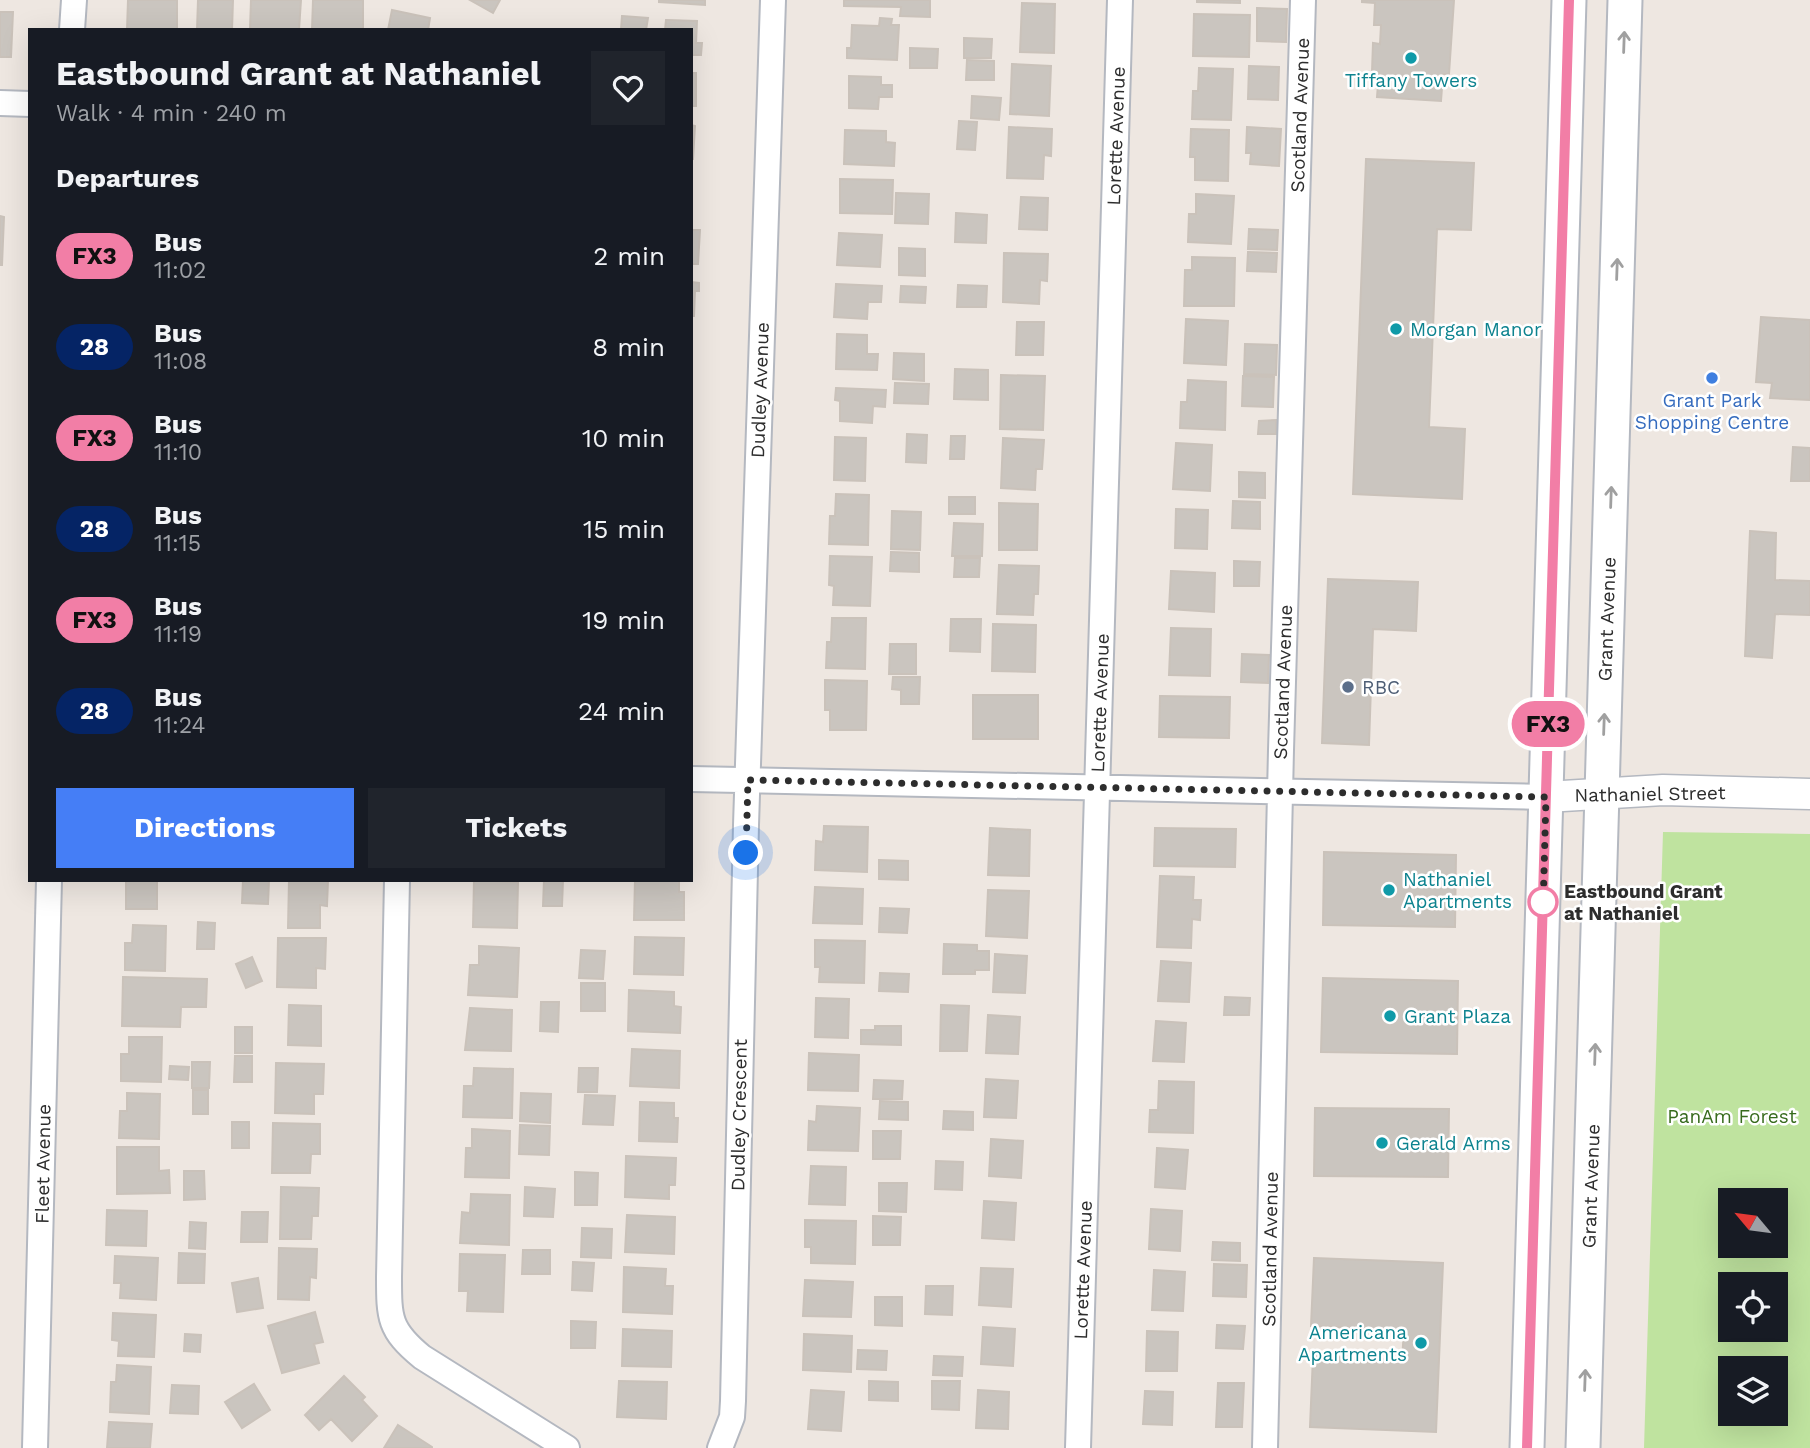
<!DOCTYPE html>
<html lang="en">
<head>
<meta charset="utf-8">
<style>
  :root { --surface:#171b24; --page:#20242c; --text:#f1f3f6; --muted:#9ea1a6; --accent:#457ef6 }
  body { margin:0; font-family:"Work Sans",sans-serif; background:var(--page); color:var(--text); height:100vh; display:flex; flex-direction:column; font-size:26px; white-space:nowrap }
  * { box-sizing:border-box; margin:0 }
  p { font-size:23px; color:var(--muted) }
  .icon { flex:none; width:38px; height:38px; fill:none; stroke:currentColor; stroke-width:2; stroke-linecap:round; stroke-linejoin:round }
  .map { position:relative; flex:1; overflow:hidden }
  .details { position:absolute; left:28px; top:28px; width:665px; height:854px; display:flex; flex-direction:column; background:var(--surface); border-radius:0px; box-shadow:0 7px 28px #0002 }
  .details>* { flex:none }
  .badge { padding:0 14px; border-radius:23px; font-size:24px; line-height:46px }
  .needle { width:46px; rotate:299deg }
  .controls { position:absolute; left:1718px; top:1188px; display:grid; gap:14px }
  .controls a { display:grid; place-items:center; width:70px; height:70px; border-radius:0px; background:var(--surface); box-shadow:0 7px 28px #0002; font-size:35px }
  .you { position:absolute; width:35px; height:35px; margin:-18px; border:5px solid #fff; border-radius:50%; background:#1a73e8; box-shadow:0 0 0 10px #1a73e833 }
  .map>.badge { position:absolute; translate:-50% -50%; box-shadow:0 0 0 4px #fff }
  h2 { padding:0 28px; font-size:26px; line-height:63px }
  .round { display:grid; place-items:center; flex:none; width:74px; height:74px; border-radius:0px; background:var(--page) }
  .overview { display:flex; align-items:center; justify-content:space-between; height:119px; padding:0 28px }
  h1 { font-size:33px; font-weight:700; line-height:52px }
  .action { display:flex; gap:14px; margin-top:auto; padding:14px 28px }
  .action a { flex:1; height:80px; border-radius:0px; background:var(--accent); color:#fff; font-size:28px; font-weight:700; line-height:80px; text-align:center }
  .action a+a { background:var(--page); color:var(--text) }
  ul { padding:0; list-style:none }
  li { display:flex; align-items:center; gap:21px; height:91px; padding:0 28px }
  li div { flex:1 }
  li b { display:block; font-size:26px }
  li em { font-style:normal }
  li .badge { min-width:77px; font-weight:700; text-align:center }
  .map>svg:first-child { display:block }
</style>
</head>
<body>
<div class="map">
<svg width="1810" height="1448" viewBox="0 0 1810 1448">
  <rect width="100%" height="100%" fill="#eee7e1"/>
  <path fill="#bfe39f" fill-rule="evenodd" d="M1663,832L1810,834V1448H1644ZM1731,1200H1776V1246H1731ZM1731,1284H1776V1330H1731ZM1731,1368H1776V1414H1731Z"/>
  <path fill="#cac5bf" stroke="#cac2ba" stroke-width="2" d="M128,0H177V30H127Z
    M198,0H233L232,30H197Z
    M251,0H301L299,30H250Z
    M313,0H363V30H312Z
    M470,0H500L493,13Z
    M659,0H705V5L659,2Z
    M844,0H930V17L900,16L901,7L844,6Z
    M1197,0H1240V3L1197,2Z
    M1362,0H1454L1449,74H1443L1441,101L1377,97L1379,72H1372L1373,43L1380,44L1381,25H1374L1375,3L1362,2Z
    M1022,3L1055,4L1054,53L1020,52Z
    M1257,8L1287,9L1286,42L1257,41Z
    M392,10L430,18L428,30H388Z
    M0,12H13L11,57H0Z
    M1194,14L1250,15L1249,57L1193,56Z
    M622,16L648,18L646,30H621Z
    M880,18L892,19L891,25H899L897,60L847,58V48H851L852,25L879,26Z
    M666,20L697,21L696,43H702L701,55H691V30H665Z
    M964,38L992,39L991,58H964Z
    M910,48L938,49L937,68H910Z
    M967,60L994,61V80H966Z
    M1012,64L1051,66L1049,116L1010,114Z
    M1249,66L1279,67L1278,100L1248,99Z
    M1199,68L1233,69L1231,120L1192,119L1193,91H1198Z
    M691,73H696V106H691Z
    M849,76L881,77V85H892V97H879L878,109L849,108Z
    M972,96L1001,98L999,120L971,118Z
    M959,121L977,122L975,150L957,149Z
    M691,125L695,126L693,159H691Z
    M1009,127L1052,129L1051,156L1044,155L1043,179L1007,178Z
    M1247,127L1281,129L1279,166L1250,164L1251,153H1246Z
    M1191,129L1229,130L1228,181L1195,180V157H1190Z
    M845,130L886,131V142L895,143L894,166L844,164Z
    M1366,159L1474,163L1471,230L1437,229L1429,427L1465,429L1462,499L1353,494Z
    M840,179L893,180L892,214L840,213Z
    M896,193L929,194L928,224L895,223Z
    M1196,194L1234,196L1231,244L1188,242L1189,214H1196Z
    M1021,197L1048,198L1047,230L1019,229Z
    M956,213L987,215L986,243L955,242Z
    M0,216L4,217L2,265H0Z
    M1249,229L1278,230L1277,250L1248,249Z
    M691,230H700L698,264H691Z
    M839,233L882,235L880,267L837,265Z
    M899,248L925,249V276L899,275Z
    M1248,252L1277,253L1276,272L1247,271Z
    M1004,253L1048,254L1047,281L1040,280L1039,304L1003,302Z
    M1192,257L1235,258L1234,306H1184L1185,270H1192Z
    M691,282L699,283V291H695L694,316H691Z
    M836,284L882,286L881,302H868L867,319L834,317Z
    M958,285L987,286L986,307H957Z
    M901,286L926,287L925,303L900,302Z
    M1761,317L1810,320V400L1770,398L1772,383L1756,382Z
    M1186,319L1228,321L1226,365L1184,363Z
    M1017,322H1044L1043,355H1016Z
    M837,334L867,335V354H878L877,370L836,369Z
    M1245,344L1277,345L1276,375L1244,374Z
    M894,353L924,354V381L893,379Z
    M955,369L988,370V400L954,399Z
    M1001,375L1045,376L1043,430L1000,429Z
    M1243,376L1274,377L1273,407L1242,406Z
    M1188,380L1226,382L1225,430L1180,428L1181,402H1187Z
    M895,383L929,384L928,404L894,403Z
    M836,388L886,390L885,407L873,406L872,423L840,421V401L835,400Z
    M1276,420V434H1258L1259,421Z
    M907,434L927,435L926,463L906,462Z
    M951,436H965L964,459H950Z
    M835,437L866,438L865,481L834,480Z
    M1003,438L1044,440L1042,469H1036L1035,490L1001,488Z
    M1176,443L1212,445L1210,491L1173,489Z
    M1793,447L1810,448V481H1791Z
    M1239,472L1265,473V498L1239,497Z
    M836,494L869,495L868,545L829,544L830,516H835Z
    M949,497H975V514H949Z
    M1233,501L1260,502V529L1232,528Z
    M999,503L1038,504L1037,550H999Z
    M1176,509L1208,510L1207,549L1175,548Z
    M892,511L921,512L920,550L891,549Z
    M954,523L983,524L982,556H952Z
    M1750,531L1776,533L1775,580L1810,581V615L1775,614L1772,658L1745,656Z
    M891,552L919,553V572L890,571Z
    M830,556L872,557L870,606L833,605L834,586L829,585Z
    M955,558H980L979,577H954Z
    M1234,561L1260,562L1259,586H1234Z
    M999,565L1039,566L1038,594H1034L1033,615L997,614Z
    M1171,571L1215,573L1214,612L1169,609Z
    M1328,579L1418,582L1416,631L1373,629L1369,745L1322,743Z
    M832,618H866L865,669L826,668L827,642H831Z
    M951,619H981L980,652L950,651Z
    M993,624L1036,625L1035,672L992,671Z
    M1171,628L1211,629L1210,676L1169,675Z
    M890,644H916V674H889Z
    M1242,654L1269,655L1268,683L1241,682Z
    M893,677H920L919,704H901V690L892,689Z
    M825,680L867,681L866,730H830V710H825Z
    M973,695H1038V739H973Z
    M1160,696L1230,697L1229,738L1159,737Z
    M824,826L868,827L867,872L815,870L816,841L823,842Z
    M990,828L1030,830L1029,876L988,875Z
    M1155,828L1236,829L1235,867L1154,866Z
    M1324,852L1456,855L1455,927L1323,925Z
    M879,860L908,861V880L879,879Z
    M1160,876L1194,877L1193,900H1201L1200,920L1192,919L1191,948L1157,947Z
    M126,880H157V909H126Z
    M243,880H269L268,904L242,903Z
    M289,880H328L327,906L320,905V928H288Z
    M474,880L518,882L517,928L473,927Z
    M544,880H563L562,906H543Z
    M635,880H679V892H684V920H634Z
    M815,887L863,889L862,924L813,923Z
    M988,890L1029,891L1027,938L986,936Z
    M880,908L909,909L907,933L879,932Z
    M198,922L215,923L214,949H197Z
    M133,925L166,926L165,971L125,970V943H132Z
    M635,937L684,938L683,975L634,974Z
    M278,938H326L325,969L316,968V988L277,987Z
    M815,940L865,941L864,983L819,982L820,967H815Z
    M944,944L977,945V951H989V970H975V974H943Z
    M479,946L519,948L517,997L468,995L470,965H479Z
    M581,950L605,951L603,979L579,978Z
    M995,954L1027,956L1025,993L993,992Z
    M252,957L262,981L246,988L236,964Z
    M1161,961L1191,963L1189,1002L1158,1001Z
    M880,973L909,974L908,992L879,991Z
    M123,977L207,979L206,1007H181L180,1027L122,1026Z
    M1323,978L1458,981L1457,1054L1321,1052Z
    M581,983H605V1011H581Z
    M629,990L674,992V1006L681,1007L680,1033L628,1031Z
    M1225,997L1250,998L1249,1015H1224Z
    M816,998L849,999L848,1038L815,1037Z
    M541,1002H559L558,1032L540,1031Z
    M289,1005L321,1006V1046L288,1045Z
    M941,1005L969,1006L967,1051H940Z
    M470,1008L512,1010L511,1051L465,1050Z
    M988,1015L1020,1017L1018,1054L986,1053Z
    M1156,1021L1186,1023L1184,1062L1153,1061Z
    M875,1026H901V1045L861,1044V1030H875Z
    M235,1027H252V1053H235Z
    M129,1037H162L161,1082L121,1081V1054H129Z
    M632,1049L680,1051L679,1088L630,1086Z
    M809,1053L859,1055L858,1091L808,1090Z
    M235,1056H252V1082H234Z
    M192,1062H210L209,1088H192Z
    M276,1063L324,1064L323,1094H314V1114L275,1113Z
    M170,1066L189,1067L188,1080L169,1079Z
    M474,1068L513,1069L512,1118L463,1117L464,1086H473Z
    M579,1068H598L597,1092H578Z
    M986,1079L1018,1081L1016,1118L984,1117Z
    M874,1080L903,1081L902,1099H873Z
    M1159,1081L1194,1082L1193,1133L1149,1132L1150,1110H1158Z
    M193,1090H208V1114H193Z
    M127,1093L160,1094L159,1139L119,1138L120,1111H127Z
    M521,1093L551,1094L550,1123L520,1121Z
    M585,1095L615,1096L613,1125L583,1124Z
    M880,1101L908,1102V1120L879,1119Z
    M640,1102L674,1103V1118H678L677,1142L639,1141Z
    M817,1106L860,1108L858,1151L808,1150L809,1121L816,1122Z
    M1315,1108L1449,1109L1448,1177L1314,1176Z
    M944,1111L973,1112V1130L943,1129Z
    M232,1122H249V1148H232Z
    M273,1123L320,1124V1154H311L310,1173H272Z
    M520,1125L550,1126L549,1155L519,1154Z
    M472,1129L510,1131L509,1178L465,1177L466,1148H472Z
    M873,1131H901L900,1159H873Z
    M991,1139L1023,1141L1021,1178L989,1176Z
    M117,1147H159V1171L169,1170L170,1193L117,1194Z
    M1157,1148L1188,1150L1185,1189L1155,1187Z
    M626,1156L676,1158L675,1185H669V1199L625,1197Z
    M936,1161L963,1162L962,1190L935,1189Z
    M811,1166L846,1167L845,1205L809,1204Z
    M184,1171H204L205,1199L184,1200Z
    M575,1172L598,1173L597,1205H575Z
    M879,1183H907L906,1212L879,1211Z
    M281,1187L319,1188L318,1216H312L311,1239H280Z
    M525,1187L555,1189L553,1217L524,1216Z
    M471,1194L510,1195L509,1245L460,1243L462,1212L470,1213Z
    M984,1201L1016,1203L1014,1240L982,1238Z
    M1151,1209L1182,1211L1180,1251L1149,1249Z
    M107,1210L147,1211L146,1246L106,1245Z
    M242,1212H268L267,1242H241Z
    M627,1215L675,1217L674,1254L625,1252Z
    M873,1216L901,1217L900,1245H873Z
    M805,1220L856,1221L855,1264L811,1263V1247H805Z
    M190,1222L206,1223L205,1249L189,1248Z
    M582,1228L612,1229L611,1258L581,1257Z
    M1213,1242L1240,1243V1261L1212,1260Z
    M279,1248L317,1249L316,1278L310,1277L309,1300L278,1299Z
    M523,1250H550V1274H522Z
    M179,1253L205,1254L204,1283H178Z
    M460,1254L505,1255L503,1312L467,1311L468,1291H459Z
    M115,1256L158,1258L156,1300L120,1298L121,1283H114Z
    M1314,1258L1443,1263L1436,1432L1310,1427L1313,1356L1402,1360L1404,1330L1311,1326Z
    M573,1262L594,1263L592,1291L572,1290Z
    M1214,1264L1247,1265L1246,1297L1213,1296Z
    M624,1267L666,1269L665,1286H673L672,1314L623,1312Z
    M981,1268L1013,1269L1011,1307L979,1305Z
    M1154,1270L1185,1272L1183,1311L1152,1310Z
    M258,1278L263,1308L237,1312L232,1283Z
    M805,1280L853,1282L851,1317L803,1316Z
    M926,1286H953L952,1315L925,1314Z
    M875,1297H902V1326L875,1325Z
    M315,1312L323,1342L314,1344L319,1363L282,1373L268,1326Z
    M113,1313L156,1315L154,1357L118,1356L119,1341L112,1340Z
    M571,1321L596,1322L595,1348H571Z
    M1217,1325L1245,1326L1243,1349L1216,1348Z
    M983,1327L1015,1329L1013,1366L981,1364Z
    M623,1329L672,1331L671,1367L622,1366Z
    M1147,1331L1178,1332L1177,1371H1146Z
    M185,1334L201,1335L200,1352L184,1351Z
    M804,1334L852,1336L851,1372L803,1370Z
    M858,1350L887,1351L886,1370L857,1369Z
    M934,1356L963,1357L962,1376L933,1375Z
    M117,1365L151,1367L149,1414L110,1412L111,1382H116Z
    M344,1376L365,1397L362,1400L377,1416L352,1441L331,1419L319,1430L305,1415Z
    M619,1381L667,1382L666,1419L617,1417Z
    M869,1381L898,1382V1401L869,1400Z
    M932,1381H960L959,1410L932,1409Z
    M1218,1383H1244L1242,1427H1216Z
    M254,1384L270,1410L242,1428L225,1402Z
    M172,1385L199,1386L198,1414L170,1413Z
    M811,1390L844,1392L841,1431L808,1429Z
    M978,1390L1009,1392L1008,1429L976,1428Z
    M1145,1391L1173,1392L1172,1425L1143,1424Z
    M109,1422L152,1424L150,1448H107Z
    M398,1425L432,1447V1448H384Z"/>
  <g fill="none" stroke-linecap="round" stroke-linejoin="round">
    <defs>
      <path id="minor" d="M72,30L74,0
        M0,103L30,104
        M691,779L1546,797
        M397,880L389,1277C389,1318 389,1330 422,1357L567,1448
        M35,1448L49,880
        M720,1448L732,1417L733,1401L746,825L773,0
        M1078,1448L1120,0
        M1265,1448L1281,750L1303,0"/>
      <path id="tertiary" d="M1546,797L1663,790L1810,794"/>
      <path id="secondary" d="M1527,1448L1569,0
        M1583,1448L1625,0"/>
    </defs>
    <use href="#minor" stroke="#b4b8c0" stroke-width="28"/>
    <use href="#tertiary" stroke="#b4b8c0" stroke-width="33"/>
    <use href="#secondary" stroke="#b4b8c0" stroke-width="37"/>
    <use href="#minor" stroke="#fff" stroke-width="24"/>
    <use href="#tertiary" stroke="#fff" stroke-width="30"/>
    <use href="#secondary" stroke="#fff" stroke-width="33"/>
  </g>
  <defs><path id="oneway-shaft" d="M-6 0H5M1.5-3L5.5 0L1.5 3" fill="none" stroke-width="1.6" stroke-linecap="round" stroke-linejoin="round" transform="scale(1.75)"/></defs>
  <g stroke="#a0a0a0">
    <use href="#oneway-shaft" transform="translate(1624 42) rotate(-88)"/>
    <use href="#oneway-shaft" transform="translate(1617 269) rotate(-88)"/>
    <use href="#oneway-shaft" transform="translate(1611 497) rotate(-88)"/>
    <use href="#oneway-shaft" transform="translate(1604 724) rotate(-88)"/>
    <use href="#oneway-shaft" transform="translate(1595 1054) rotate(-88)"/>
    <use href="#oneway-shaft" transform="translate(1585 1380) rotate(-88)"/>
  </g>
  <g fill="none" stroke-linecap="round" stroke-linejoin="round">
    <defs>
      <path id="line" d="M1527,1448L1569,0"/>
    </defs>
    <use href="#line" stroke="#fff" stroke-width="16"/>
    <use href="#line" stroke="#f27ea6" stroke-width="10"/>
    <path stroke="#2d2d2d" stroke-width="7" stroke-dasharray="0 12.6" d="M746,853L748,780L1546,797L1543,910V902"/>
  </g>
  <g fill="#0f9aa8" stroke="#fff" stroke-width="2.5">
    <circle cx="1411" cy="58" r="7"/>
    <circle cx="1396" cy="329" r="7"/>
    <circle cx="1389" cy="890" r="7"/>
    <circle cx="1390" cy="1016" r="7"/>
    <circle cx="1382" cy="1143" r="7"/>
    <circle cx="1421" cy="1343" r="7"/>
  </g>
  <circle fill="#3f7fe0" stroke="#fff" stroke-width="2.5" cx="1712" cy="378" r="7"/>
  <circle fill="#5c6f8a" stroke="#fff" stroke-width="2.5" cx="1348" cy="687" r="7"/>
  <circle fill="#fff" stroke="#f27ea6" stroke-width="3.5" cx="1543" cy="902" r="14"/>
  <g text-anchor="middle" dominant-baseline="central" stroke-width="5" stroke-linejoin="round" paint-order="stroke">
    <g font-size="19" fill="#0d838f" stroke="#fff" text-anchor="start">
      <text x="1411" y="80" text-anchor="middle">Tiffany Towers</text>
      <text x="1410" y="329">Morgan Manor</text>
      <text x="1403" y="879">Nathaniel<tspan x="1403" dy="22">Apartments</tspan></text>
      <text x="1404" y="1016">Grant Plaza</text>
      <text x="1396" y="1143">Gerald Arms</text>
      <text x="1407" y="1332" text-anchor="end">Americana<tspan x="1407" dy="22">Apartments</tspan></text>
    </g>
    <g font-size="19" fill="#2d2d2d" stroke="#fff">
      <text transform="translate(1300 115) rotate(-88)">Scotland Avenue</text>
      <text transform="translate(1116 136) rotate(-88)">Lorette Avenue</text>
      <text transform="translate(760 390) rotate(-88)">Dudley Avenue</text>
      <text transform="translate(1607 619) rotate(-88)">Grant Avenue</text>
      <text transform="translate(1283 682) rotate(-88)">Scotland Avenue</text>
      <text transform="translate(1100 703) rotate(-88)">Lorette Avenue</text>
      <text transform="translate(1650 794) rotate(-1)">Nathaniel Street</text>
      <text transform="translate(739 1115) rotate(-89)">Dudley Crescent</text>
      <text transform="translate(43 1164) rotate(-89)">Fleet Avenue</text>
      <text transform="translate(1591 1186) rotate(-88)">Grant Avenue</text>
      <text transform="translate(1270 1249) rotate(-89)">Scotland Avenue</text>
      <text transform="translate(1083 1270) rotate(-88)">Lorette Avenue</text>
    </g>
    <g font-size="19" fill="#366cbe" stroke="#fff">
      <text x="1712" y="400">Grant Park<tspan x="1712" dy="22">Shopping Centre</tspan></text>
    </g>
    <g font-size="19" fill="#4e5e75" stroke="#fff" text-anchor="start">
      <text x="1362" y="687">RBC</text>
    </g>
    <g font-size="19" font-weight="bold" fill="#2d2d2d" stroke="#fff" text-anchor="start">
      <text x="1564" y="891">Eastbound Grant<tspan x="1564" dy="22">at Nathaniel</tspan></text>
    </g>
    <g font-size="19" fill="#376b1d" stroke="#fff">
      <text x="1732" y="1116">PanAm Forest</text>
    </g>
  </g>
</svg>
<div class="controls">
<a><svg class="needle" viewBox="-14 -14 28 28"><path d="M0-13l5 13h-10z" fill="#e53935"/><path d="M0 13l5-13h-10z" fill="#9ea1a6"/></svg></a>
<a><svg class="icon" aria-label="locate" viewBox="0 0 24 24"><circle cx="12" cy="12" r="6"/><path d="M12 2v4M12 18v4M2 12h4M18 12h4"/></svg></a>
<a><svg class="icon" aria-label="layers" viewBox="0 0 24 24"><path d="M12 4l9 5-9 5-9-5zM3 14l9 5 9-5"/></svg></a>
</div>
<div class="you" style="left:746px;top:853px"></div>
<b class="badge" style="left:1548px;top:724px;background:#f27ea6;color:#111">FX3</b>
<section class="details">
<div class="overview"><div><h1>Eastbound Grant at Nathaniel</h1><p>Walk · 4 min · 240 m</p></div><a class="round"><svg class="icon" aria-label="heart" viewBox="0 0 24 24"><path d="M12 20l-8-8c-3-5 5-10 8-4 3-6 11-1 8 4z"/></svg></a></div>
<h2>Departures</h2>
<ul>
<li><span class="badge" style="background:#f27ea6;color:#111">FX3</span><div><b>Bus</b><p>11:02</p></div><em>2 min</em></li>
<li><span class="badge" style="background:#052465;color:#fff">28</span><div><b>Bus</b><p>11:08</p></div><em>8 min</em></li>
<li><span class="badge" style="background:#f27ea6;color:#111">FX3</span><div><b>Bus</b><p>11:10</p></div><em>10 min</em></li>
<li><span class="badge" style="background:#052465;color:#fff">28</span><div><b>Bus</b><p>11:15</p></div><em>15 min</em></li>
<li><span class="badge" style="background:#f27ea6;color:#111">FX3</span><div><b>Bus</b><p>11:19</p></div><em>19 min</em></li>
<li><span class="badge" style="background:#052465;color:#fff">28</span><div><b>Bus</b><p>11:24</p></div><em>24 min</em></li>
</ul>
<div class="action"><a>Directions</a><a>Tickets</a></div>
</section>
</div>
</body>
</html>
